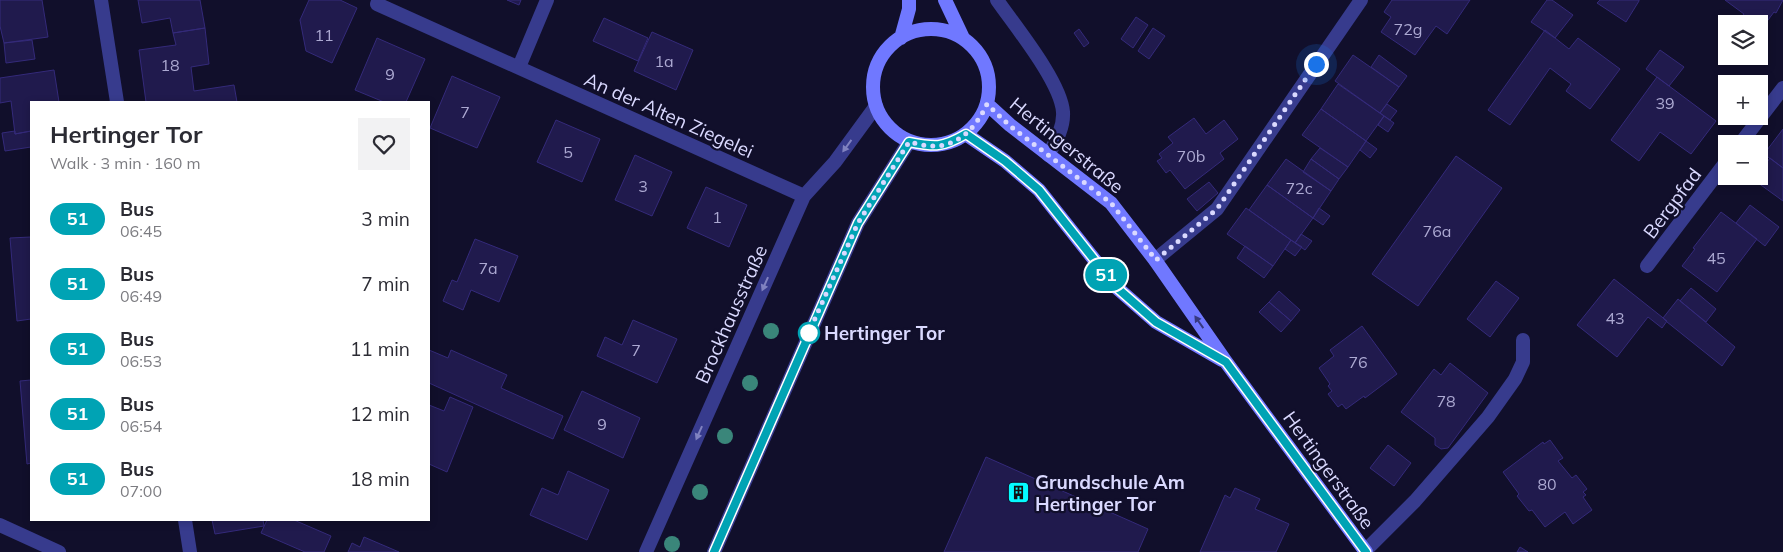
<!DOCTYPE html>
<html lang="en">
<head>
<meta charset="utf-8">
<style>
  :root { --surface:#fff; --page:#f2f2f3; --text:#2b2b33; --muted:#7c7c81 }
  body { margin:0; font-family:Mulish,sans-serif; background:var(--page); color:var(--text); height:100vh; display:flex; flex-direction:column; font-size:19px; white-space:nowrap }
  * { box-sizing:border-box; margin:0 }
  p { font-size:16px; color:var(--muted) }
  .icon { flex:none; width:28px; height:28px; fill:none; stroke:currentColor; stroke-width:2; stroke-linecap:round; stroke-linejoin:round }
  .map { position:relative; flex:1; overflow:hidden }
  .panel { position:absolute; left:30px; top:101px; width:400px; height:420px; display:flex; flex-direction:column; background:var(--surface); border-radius:0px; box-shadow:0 2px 8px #0003 }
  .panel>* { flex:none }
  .badge { padding:0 10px; border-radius:16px; font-size:18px; line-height:32px }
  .fabs { position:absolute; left:1718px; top:15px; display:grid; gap:10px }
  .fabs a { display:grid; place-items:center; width:50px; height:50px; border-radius:0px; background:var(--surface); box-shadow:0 2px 8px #0003; font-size:25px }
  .you { position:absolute; width:25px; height:25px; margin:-12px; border:4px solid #fff; border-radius:50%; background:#1a73e8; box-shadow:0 0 0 8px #1a73e833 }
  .map>.badge { position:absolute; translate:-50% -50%; box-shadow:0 0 0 2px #fff }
  .round { display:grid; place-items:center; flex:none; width:52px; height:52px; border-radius:0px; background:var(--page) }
  .headline { display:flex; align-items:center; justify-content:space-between; height:85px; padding:0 20px }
  h1 { font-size:24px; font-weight:700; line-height:38px }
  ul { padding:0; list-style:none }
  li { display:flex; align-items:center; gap:15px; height:65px; padding:0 20px }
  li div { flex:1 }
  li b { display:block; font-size:19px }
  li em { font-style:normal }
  li .badge { min-width:55px; font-weight:700; text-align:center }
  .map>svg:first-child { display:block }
</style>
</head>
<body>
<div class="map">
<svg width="1783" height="552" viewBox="0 0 1783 552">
  <rect width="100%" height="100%" fill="#110f2b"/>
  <path fill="#201a4d" stroke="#342a7a" d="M0,0H42L48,37L4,43L0,26Z
    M138,0H200L205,28L173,33L170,18L142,23Z
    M309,0H340L357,8L332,63L306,51L300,20Z
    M507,0H521L519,5Z
    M1392,0H1470L1447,34L1436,26L1415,55L1381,32L1391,17L1384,12Z
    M1547,0H1552L1573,15L1555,38L1531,22Z
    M1600,0H1639V1L1626,22L1597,3Z
    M1725,0H1783L1776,13L1774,12L1759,32V24H1748L1741,18L1744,14Z
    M1136,17L1148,25L1133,48L1121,39Z
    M604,18L648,38L638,61L593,41Z
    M205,28L209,64L191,67L194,91L234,85L237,102H146L139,50L176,45L173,33Z
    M1153,28L1165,36L1149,59L1138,51Z
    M1079,29L1089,43L1084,47L1074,33Z
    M1545,30L1569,49L1578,38L1620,69L1590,109L1566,91L1571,84L1550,68L1510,125L1488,110Z
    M652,32L693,50L676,90L634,71Z
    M377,38L425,59L406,102H384L355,90Z
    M32,40L35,59L6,63L4,43Z
    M1660,50L1684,67L1669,86L1646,69Z
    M1353,55L1399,87L1380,113L1335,81Z
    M1379,55L1407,76L1399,87L1371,67Z
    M54,70L59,102H31V131L15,134L11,101L0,103V78Z
    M452,76L500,97L477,148L430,128Z
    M1657,77L1716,121L1691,154L1660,132L1639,161L1611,140Z
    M1338,84L1384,116L1366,141L1321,109Z
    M1387,104L1397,111L1390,120L1380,113Z
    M1321,109L1366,141L1348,167L1302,135Z
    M1384,116L1394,123L1388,132L1378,125Z
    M1194,118L1206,134L1224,120L1238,139L1220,153L1224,159L1185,189L1170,170L1166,173L1157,161L1162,158L1159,154L1173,143L1168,137Z
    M556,120L600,139L582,182L537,162Z
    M1783,129V168L1764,154Z
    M15,131V134L31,131V147L5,151L2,133Z
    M1366,141L1377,149L1370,158L1360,150Z
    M1320,148L1348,167L1339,179L1311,159Z
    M635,155L672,172L652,216L615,200Z
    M1456,156L1502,188L1418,306L1372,274Z
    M1770,158L1783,168V201L1754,180L1756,176H1759V173Z
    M1286,159L1331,191L1313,218L1267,185Z
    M1311,159L1339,179L1331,191L1303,172Z
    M1209,182L1218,193L1197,211L1187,199Z
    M1267,185L1313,218L1295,243L1249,210Z
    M706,187L747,205L729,247L687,228Z
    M1750,205L1779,227L1765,246L1736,223Z
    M1246,208L1291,240L1273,266L1227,234Z
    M1319,208L1330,216L1323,225L1313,218Z
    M1721,212L1757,239L1717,292L1682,266L1695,249L1693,248Z
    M1301,234L1312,241L1305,250L1295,243Z
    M31,237V319L17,321L10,238Z
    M475,239L518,256L499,302L471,290L463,310L443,301L452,280L457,282Z
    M1291,240L1302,247L1295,256L1285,249Z
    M1245,246L1273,266L1264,278L1237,258Z
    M1614,279L1667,321L1662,328L1648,317L1617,357L1577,325Z
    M1496,281L1519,298L1490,337L1467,319Z
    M1691,288L1716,309L1706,322L1680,301Z
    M1279,291L1300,310L1291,321L1269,302Z
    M1678,299L1735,347L1722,366L1667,322L1663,318Z
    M1269,302L1291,321L1281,332L1259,312Z
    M633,320L677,339L657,383L597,356L605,337L622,345Z
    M1362,326L1397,374L1365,398L1364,396L1346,409L1342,404L1338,407L1328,394L1332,391L1328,386L1330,384L1319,368L1334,356L1330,350Z
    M429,350L448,358L451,350L507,375L501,388L563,416L553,439L429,383Z
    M1450,363L1488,393L1448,448L1441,449L1435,445V438L1401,412L1434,369L1441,375Z
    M31,380V463L27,464L20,381Z
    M582,391L640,418L623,458L564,430Z
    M450,397L473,407L447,472L429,464V405L444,411Z
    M1550,440L1563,458L1558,461L1572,478L1576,475L1587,489L1583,492L1586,495L1583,497L1592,510L1573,524L1565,512L1545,527L1532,510L1529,511L1517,496L1519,494L1503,472L1543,442L1544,444Z
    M1388,445L1411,463L1394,486L1370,468Z
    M986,457L1148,529L1138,552H944Z
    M568,471L609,490L587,540L530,515L542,488L558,495Z
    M1235,488L1260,499L1255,509L1289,524L1276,552H1200L1225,495L1230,498Z
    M212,520H263L264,526L215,534Z
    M267,520H294L331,536L324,552H305L261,533Z
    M364,537L399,552H348L352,543L360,547Z
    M1520,547L1528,552H1517Z"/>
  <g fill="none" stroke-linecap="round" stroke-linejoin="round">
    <path stroke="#373b8d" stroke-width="14" d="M997,0C1015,26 1061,82 1063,112C1064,128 1056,141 1048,155
      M1155,260L1217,209L1361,0
      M1365,551L1415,501L1488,417L1515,379L1523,362V340"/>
    <path stroke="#373b8d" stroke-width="14" d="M101,0L117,102
      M377,4L804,196
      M519,67L547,0
      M1740,144L1783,88
      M1647,266L1726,162
      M185,520L190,552
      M0,525L59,552
      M646,552L804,196L835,162L876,106
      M714,552L858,223L909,142"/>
    <path stroke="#7078ff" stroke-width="14" d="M945,0L963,38
      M873 87a58 58 0 1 1 116 0a58 58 0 1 1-116 0Z
      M901,38L909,9V0
      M987,104L1010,125L1111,203L1155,260L1226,362L1366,552
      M967,135L1005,161L1039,190L1116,287L1156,322L1222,360"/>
  </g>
  <g fill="#3a867a">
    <circle cx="771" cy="331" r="8"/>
    <circle cx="750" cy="383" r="8"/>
    <circle cx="725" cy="436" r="8"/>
    <circle cx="700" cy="492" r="8"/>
    <circle cx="672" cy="544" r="8"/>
  </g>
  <defs><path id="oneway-solid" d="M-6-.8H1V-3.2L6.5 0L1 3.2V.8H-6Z" transform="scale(1.25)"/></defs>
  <g fill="#8082c0">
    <use href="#oneway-solid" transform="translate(847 146) rotate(126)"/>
    <use href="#oneway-solid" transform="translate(765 284) rotate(114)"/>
    <use href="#oneway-solid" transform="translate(699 433) rotate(114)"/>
  </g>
  <use fill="#373980" href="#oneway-solid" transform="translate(1199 322) rotate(-125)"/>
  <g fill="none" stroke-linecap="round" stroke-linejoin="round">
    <defs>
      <path id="line" d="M714,552L858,223L909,142C935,147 942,148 966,134L1005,161L1039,190L1116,287L1156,322L1226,362L1366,552"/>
    </defs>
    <use href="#line" stroke="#fff" stroke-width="11"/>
    <use href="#line" stroke="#00a3b4" stroke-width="8"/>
    <path stroke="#dad9ff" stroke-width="5" stroke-dasharray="0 9" d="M809,333L808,334L858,223L909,142C916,143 924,146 932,146C959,147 977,126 987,104L1010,126L1111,203L1156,260L1217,209L1316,64"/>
  </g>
  <defs>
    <symbol id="building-square" viewBox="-11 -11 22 22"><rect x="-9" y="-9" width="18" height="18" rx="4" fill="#05faff" stroke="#110f2b"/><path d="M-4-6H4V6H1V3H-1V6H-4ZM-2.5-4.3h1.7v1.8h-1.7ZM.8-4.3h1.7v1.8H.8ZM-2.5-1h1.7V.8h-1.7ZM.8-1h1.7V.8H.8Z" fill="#111"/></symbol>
  </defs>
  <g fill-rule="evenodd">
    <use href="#building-square" x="1006" y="480" width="25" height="25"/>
  </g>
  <circle fill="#fff" stroke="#00a3b4" stroke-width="2.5" cx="809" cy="333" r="10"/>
  <g text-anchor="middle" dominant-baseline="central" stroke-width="4.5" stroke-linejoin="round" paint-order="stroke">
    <g font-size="16" fill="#aca9d2">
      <text x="1408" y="29">72g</text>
      <text x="324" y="35">11</text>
      <text x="664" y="61">1a</text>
      <text x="170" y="65">18</text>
      <text x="390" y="74">9</text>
      <text x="1665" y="103">39</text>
      <text x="465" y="112">7</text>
      <text x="568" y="152">5</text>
      <text x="1191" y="156">70b</text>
      <text x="643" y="186">3</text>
      <text x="1299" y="188">72c</text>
      <text x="717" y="217">1</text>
      <text x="1437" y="231">76a</text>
      <text x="1716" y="258">45</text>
      <text x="488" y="268">7a</text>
      <text x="1615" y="318">43</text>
      <text x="636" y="350">7</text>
      <text x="1358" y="362">76</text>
      <text x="1446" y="401">78</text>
      <text x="602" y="424">9</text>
      <text x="1547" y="484">80</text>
    </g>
    <g font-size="19" fill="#dad9ff" stroke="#110f2b">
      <text transform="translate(669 115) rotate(24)">An der Alten Ziegelei</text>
      <text transform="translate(1067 145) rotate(39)">Hertingerstraße</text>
      <text transform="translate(1672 203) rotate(-53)">Bergpfad</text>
      <text transform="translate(731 314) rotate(-66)">Brockhausstraße</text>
      <text transform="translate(1329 470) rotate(54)">Hertingerstraße</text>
    </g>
    <g font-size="19" font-weight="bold" fill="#dad9ff" stroke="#110f2b" text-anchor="start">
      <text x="824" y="333">Hertinger Tor</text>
    </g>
    <g font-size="19" font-weight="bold" fill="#dad9ff" stroke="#110f2b" text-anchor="start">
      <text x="1035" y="482">Grundschule Am<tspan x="1035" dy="22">Hertinger Tor</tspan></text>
    </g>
  </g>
</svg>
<div class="fabs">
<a><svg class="icon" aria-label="layers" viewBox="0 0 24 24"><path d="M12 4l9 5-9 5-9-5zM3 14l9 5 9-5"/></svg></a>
<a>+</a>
<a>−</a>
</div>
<div class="you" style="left:1316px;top:64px"></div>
<b class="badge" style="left:1106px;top:275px;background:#00a3b4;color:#fff">51</b>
<section class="panel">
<div class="headline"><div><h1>Hertinger Tor</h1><p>Walk · 3 min · 160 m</p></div><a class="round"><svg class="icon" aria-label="heart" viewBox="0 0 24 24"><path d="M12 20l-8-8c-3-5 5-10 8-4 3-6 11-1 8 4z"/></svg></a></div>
<ul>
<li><span class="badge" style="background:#00a3b4;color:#fff">51</span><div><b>Bus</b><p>06:45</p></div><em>3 min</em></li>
<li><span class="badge" style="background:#00a3b4;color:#fff">51</span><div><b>Bus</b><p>06:49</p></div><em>7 min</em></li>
<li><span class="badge" style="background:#00a3b4;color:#fff">51</span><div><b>Bus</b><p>06:53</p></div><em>11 min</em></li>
<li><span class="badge" style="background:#00a3b4;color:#fff">51</span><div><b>Bus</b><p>06:54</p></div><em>12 min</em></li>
<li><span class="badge" style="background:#00a3b4;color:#fff">51</span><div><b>Bus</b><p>07:00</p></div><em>18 min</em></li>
</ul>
</section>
</div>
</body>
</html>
